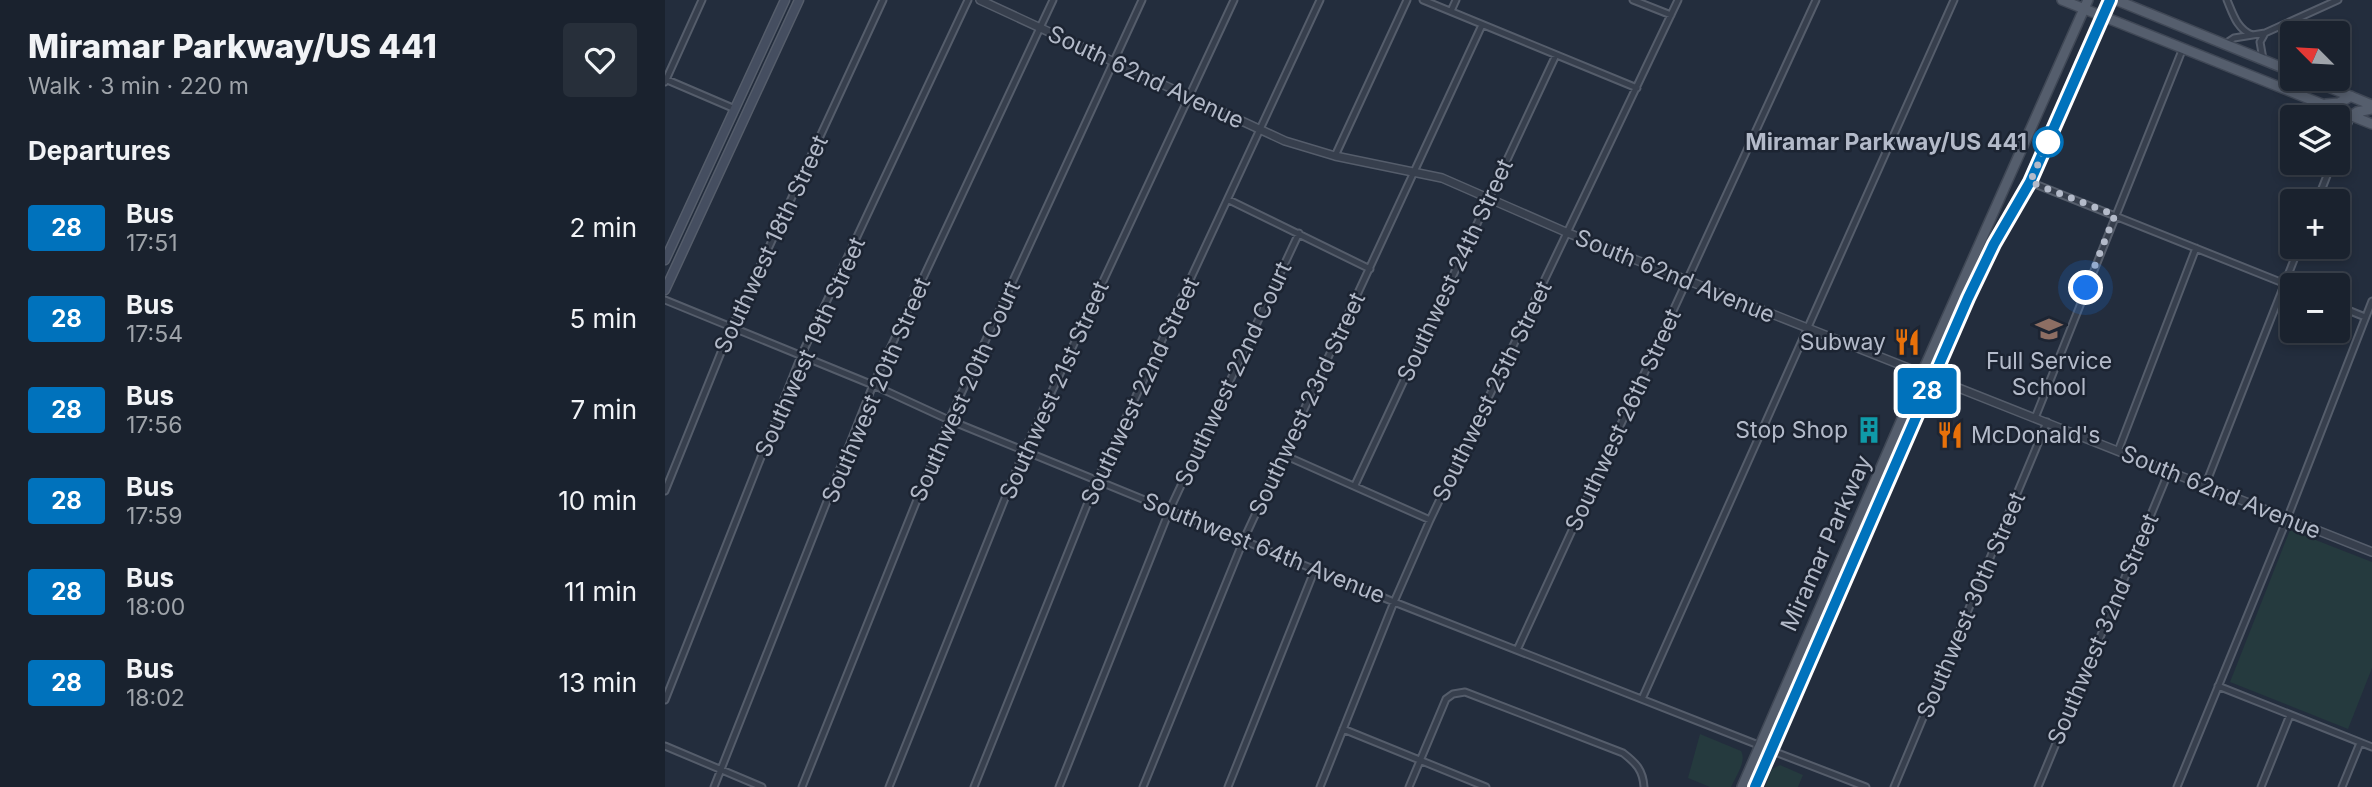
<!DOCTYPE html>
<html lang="en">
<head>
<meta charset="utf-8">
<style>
  :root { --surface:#1a222e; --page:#272f3a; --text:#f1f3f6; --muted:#9fa4aa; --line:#383f4a }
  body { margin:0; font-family:Inter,sans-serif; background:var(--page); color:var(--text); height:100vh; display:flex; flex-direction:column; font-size:26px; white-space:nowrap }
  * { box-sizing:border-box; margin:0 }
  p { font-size:23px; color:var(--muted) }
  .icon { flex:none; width:38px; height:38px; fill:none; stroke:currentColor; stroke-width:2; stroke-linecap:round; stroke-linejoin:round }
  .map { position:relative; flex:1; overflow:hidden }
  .side { display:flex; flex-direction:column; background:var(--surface); width:665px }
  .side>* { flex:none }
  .badge { padding:0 14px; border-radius:5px; font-size:24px; line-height:46px }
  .needle { width:46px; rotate:294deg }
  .fabs { position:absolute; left:1615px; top:21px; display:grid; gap:14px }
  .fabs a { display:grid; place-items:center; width:70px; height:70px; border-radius:7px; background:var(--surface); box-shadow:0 4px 10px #0003,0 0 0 2px var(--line); font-size:35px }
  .you { position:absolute; width:35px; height:35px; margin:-18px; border:5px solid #fff; border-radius:50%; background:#1a73e8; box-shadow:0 0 0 10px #1a73e833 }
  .map>.badge { position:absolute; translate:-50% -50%; box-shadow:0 0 0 4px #fff }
  h2 { padding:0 28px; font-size:26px; line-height:63px }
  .round { display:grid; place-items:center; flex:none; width:74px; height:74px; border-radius:7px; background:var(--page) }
  .headline { display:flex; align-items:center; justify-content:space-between; height:119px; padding:0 28px }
  h1 { font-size:33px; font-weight:800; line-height:52px }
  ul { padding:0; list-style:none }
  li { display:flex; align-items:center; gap:21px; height:91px; padding:0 28px }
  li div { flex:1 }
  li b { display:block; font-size:26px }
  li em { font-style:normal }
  li .badge { min-width:77px; font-weight:700; text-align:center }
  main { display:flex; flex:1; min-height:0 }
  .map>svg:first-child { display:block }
</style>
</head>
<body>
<main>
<section class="side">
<div class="headline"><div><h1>Miramar Parkway/US 441</h1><p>Walk · 3 min · 220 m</p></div><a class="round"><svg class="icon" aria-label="heart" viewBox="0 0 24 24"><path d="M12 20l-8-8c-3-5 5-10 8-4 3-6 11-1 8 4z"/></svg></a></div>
<h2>Departures</h2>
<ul>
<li><span class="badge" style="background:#0072bc;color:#fff">28</span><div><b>Bus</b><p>17:51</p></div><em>2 min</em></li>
<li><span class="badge" style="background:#0072bc;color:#fff">28</span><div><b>Bus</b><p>17:54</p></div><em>5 min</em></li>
<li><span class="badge" style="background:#0072bc;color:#fff">28</span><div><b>Bus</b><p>17:56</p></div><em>7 min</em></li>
<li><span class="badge" style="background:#0072bc;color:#fff">28</span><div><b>Bus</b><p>17:59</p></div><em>10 min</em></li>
<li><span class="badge" style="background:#0072bc;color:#fff">28</span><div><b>Bus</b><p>18:00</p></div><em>11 min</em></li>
<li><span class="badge" style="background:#0072bc;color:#fff">28</span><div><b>Bus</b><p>18:02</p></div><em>13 min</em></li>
</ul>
</section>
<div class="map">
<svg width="1707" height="787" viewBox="0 0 1707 787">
  <rect width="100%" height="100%" fill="#232d3d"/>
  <path fill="#253a3e" d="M1625,530L1707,562V668L1683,729L1565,682Z
    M1035,734L1076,751C1082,761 1071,776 1066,787H1045L1023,778Z
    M1115,765L1138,775L1133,787H1100L1107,769Z"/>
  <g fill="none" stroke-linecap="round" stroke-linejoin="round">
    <defs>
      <path id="minor" d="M758,0L972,88
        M968,0L1006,15
        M1562,0C1568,14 1572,29 1587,35
        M786,11L791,0
        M1560,44L1569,38L1600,33L1673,0
        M1598,59L1595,42L1600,33
        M0,79L70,109
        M0,82L37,0
        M1673,149L1686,116
        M670,156L742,0
        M1365,182L1628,287
        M564,200L705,269
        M1652,201L1667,163
        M0,300L208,385L284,420L729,602L1096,746
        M1673,306L1700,317
        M1370,418L1518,48
        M1453,451L1531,248
        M619,455L765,520
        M690,485L891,55
        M1540,486L1634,247
        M0,491L61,340L218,0
        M852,650L1151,0
        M1553,686L1707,747
        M977,699L1289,0
        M0,700L136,356L303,0
        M678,729L821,787
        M0,746L97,787
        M1105,750L1201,787
        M49,787L208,385L388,0
        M137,787L284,420L477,0
        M224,787L359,451L569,0
        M309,787L432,480L655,0
        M394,787L505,509L634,233
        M478,787L579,539L817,25
        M563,787L650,569
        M655,787L729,602L765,520L1013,0
        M744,787L781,699L788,694L800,692L958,753C971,763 978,770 979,787
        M1229,787L1382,422
        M1373,787L1504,471
        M1512,787L1622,519L1707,301
        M1596,787L1625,715
        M1677,787L1695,743"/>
      <path id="tertiary" d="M315,0L620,141L670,156L777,178L903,233L1707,552"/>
      <path id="secondary" d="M0,260L120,0
        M0,290L134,0"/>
      <path id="primary" d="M1397,0L1707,124
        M1451,0L1628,72
        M1644,79L1707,105
        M1661,104L1674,103L1686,96
        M1686,116L1692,112L1707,109
        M1077,787L1257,373L1423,0
        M1090,787L1304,295L1329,245L1365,182L1445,0"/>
    </defs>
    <use href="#minor" stroke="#555d6b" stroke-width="9"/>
    <use href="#tertiary" stroke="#555d6b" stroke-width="10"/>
    <use href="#secondary" stroke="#555d6b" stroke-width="11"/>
    <use href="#primary" stroke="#404856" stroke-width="12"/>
    <use href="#minor" stroke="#373f4d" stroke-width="5"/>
    <use href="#tertiary" stroke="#373f4d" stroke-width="7"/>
    <use href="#secondary" stroke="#454e60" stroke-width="8"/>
    <use href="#primary" stroke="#555e6d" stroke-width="9"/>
  </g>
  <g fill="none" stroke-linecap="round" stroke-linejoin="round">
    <defs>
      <path id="line" d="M1090,787L1303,298L1329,244L1365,182L1445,0"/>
    </defs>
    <use href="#line" stroke="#fff" stroke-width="16"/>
    <use href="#line" stroke="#0072bc" stroke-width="10"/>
    <path stroke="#b3bac9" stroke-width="7" stroke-dasharray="0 12.6" d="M1383,142L1365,182L1450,215L1421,288"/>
  </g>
  <defs>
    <symbol id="school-bare" viewBox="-9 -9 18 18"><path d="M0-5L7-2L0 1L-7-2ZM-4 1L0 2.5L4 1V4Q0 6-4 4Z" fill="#8d6e63" stroke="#1c2432" stroke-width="2.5" paint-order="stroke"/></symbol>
    <symbol id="restaurant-bare" viewBox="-9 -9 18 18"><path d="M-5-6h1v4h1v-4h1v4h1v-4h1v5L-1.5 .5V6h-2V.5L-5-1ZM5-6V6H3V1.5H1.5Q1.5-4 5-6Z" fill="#e8710a" stroke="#1c2432" stroke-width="2.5" paint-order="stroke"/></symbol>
    <symbol id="building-bare" viewBox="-9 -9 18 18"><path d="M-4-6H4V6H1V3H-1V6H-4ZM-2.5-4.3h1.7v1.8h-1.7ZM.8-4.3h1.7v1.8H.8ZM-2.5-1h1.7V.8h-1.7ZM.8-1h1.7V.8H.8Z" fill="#0f9aa8" stroke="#1c2432" stroke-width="2.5" paint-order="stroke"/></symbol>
  </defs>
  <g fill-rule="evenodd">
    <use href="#school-bare" x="1365" y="310" width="38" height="38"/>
    <use href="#restaurant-bare" x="1223" y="323" width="38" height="38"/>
    <use href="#building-bare" x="1185" y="411" width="38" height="38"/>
    <use href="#restaurant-bare" x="1266" y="416" width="38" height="38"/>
  </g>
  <circle fill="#fff" stroke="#0072bc" stroke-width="3.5" cx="1383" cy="142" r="14"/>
  <g text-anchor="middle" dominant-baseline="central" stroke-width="5" stroke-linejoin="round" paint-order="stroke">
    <g font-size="23" fill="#b3bac9" stroke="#1c2432">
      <text transform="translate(481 77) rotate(25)">South 62nd Avenue</text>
      <text transform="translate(106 244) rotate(-65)">Southwest 18th Street</text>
      <text transform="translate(790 270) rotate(-65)">Southwest 24th Street</text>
      <text transform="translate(1010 276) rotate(22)">South 62nd Avenue</text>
      <text transform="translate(145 347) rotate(-66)">Southwest 19th Street</text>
      <text transform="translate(568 374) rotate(-65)">Southwest 22nd Court</text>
      <text transform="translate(211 390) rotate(-67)">Southwest 20th Street</text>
      <text transform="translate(389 390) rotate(-66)">Southwest 21st Street</text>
      <text transform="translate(300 391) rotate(-66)">Southwest 20th Court</text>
      <text transform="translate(475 391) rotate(-65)">Southwest 22nd Street</text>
      <text transform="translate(827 391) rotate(-64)">Southwest 25th Street</text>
      <text transform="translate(642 404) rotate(-65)">Southwest 23rd Street</text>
      <text transform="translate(958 420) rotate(-65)">Southwest 26th Street</text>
      <text transform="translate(1556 492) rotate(22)">South 62nd Avenue</text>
      <text transform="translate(1161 543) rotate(-66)">Miramar Parkway</text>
      <text transform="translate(599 548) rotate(22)">Southwest 64th Avenue</text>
      <text transform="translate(1306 605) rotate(-67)">Southwest 30th Street</text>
      <text transform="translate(1438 629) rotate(-67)">Southwest 32nd Street</text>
    </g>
    <g font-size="23" font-weight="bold" fill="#b3bac9" stroke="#1c2432" text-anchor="end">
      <text x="1362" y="142">Miramar Parkway/US 441</text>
    </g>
    <g font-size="23" fill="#b3bac9" stroke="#1c2432" text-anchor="end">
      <text x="1221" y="342">Subway</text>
      <text x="1384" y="361" text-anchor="middle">Full Service<tspan x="1384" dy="26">School</tspan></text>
      <text x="1183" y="430">Stop Shop</text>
      <text x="1306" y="435" text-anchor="start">McDonald's</text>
    </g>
  </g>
</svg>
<div class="fabs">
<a><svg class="needle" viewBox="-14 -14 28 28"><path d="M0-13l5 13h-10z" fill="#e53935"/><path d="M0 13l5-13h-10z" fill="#9fa4aa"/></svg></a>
<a><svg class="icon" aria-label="layers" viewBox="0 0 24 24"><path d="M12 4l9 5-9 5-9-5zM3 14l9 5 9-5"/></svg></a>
<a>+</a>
<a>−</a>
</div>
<div class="you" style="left:1421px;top:288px"></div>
<b class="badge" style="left:1262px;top:391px;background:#0072bc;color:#fff">28</b>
</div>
</main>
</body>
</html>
